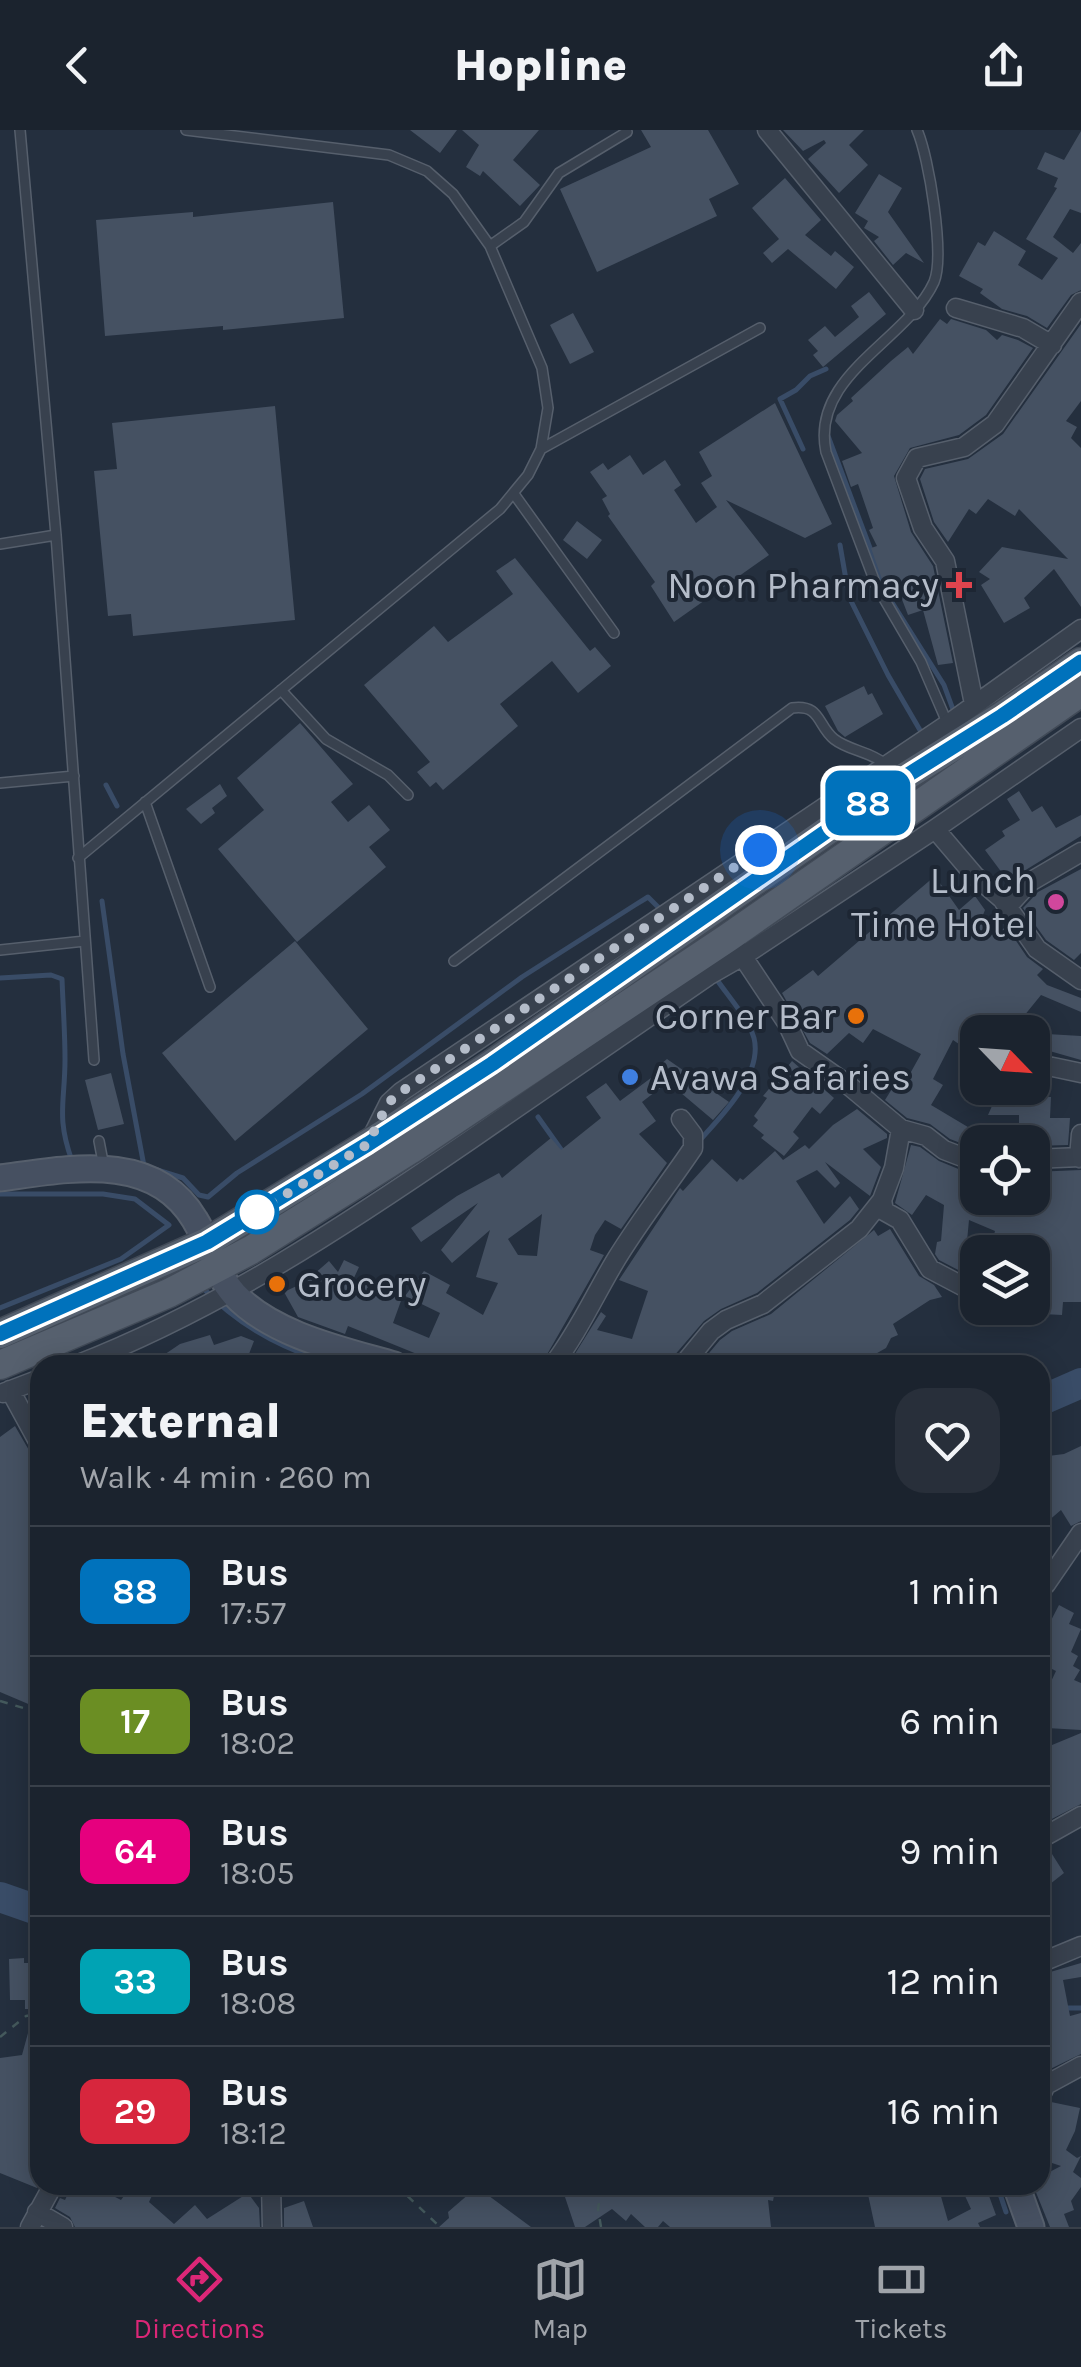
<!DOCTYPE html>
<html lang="en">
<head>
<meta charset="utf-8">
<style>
  :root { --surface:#1b232e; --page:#282f3a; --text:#f1f3f6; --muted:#a0a4aa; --line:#39404a; --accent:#db2777 }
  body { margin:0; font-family:Karla,sans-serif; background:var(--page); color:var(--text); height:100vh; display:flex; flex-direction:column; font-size:38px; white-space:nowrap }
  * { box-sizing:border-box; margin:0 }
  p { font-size:32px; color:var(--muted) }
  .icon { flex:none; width:55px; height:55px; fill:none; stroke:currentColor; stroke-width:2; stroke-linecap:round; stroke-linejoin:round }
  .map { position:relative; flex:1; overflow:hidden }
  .side { position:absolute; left:30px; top:1225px; width:1020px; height:840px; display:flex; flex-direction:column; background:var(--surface); border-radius:30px; box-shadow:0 5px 25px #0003,0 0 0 2px var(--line) }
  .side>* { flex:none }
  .badge { padding:0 20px; border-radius:15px; font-size:35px; line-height:65px }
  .needle { width:65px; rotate:115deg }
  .controls { position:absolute; left:960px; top:885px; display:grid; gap:20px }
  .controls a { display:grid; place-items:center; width:90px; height:90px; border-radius:20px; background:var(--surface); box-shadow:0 5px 25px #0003,0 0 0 2px var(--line); font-size:50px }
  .you { position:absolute; width:50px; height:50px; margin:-25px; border:8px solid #fff; border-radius:50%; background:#1a73e8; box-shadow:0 0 0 15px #1a73e833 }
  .map>.badge { position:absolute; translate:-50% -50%; box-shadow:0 0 0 5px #fff }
  .round { display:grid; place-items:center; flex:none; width:105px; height:105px; border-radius:30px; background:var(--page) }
  .headline { display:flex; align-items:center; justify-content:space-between; height:170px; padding:0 50px }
  h1 { font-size:48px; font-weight:800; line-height:75px }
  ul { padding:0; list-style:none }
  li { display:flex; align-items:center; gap:30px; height:130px; padding:0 50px; border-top:2px solid var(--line) }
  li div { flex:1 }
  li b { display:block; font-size:38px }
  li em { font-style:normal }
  li .badge { min-width:110px; font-weight:700; text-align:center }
  header { display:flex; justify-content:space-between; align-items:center; height:130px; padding:0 50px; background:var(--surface); font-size:45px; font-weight:800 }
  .tabs { display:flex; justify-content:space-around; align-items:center; height:140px; border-top:2px solid var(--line); background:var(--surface); font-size:28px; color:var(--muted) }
  .tabs a { display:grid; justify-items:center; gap:5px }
  .tabs .current { color:var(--accent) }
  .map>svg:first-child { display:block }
</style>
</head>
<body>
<header><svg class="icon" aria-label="back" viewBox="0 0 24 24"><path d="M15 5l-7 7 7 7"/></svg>Hopline<svg class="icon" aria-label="share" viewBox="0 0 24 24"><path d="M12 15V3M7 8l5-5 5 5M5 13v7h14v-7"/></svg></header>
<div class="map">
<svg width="1081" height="2097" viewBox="0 0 1081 2097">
  <rect width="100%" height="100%" fill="#242f3e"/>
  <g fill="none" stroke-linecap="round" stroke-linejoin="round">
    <path stroke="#394c67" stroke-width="5" d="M828,306L888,466L944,555L955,585
      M803,319L780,269L796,260L810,246L826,239
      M840,415L849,467L888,545L924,607
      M106,655L117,676
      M102,771L123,924L144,1036
      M0,848L51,845L62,849C63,876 65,902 65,929C65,973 56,986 72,1031
      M538,987L565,1025
      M699,1011C722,986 763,944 754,908C748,888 727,865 715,847
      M154,1039L183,1048L199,1065L208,1067L237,1043L362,964L522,847L635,775L648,767L660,779
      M0,1064H103L135,1069L169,1095L121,1129L0,1178
      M203,1158C234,1191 271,1213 315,1228
      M399,1230L416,1235
      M325,1231L342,1235
      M1064,1878H1081
      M997,2055L1006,2082"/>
    <path stroke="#394c67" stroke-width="30" d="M1040,1271L1081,1253
      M0,1767L40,1781"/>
  </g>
  <path fill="#455162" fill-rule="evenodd" d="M410,0H457L440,23Z
    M462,0H539L513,30L540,55L520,76L483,41L480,46L466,37L479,15Z
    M641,0H708L739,54L709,69L717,86L597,142L560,59L651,17Z
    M783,0H864L849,15L868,35L839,63L808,29L826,13L824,10L803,21Z
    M1081,1V83L1070,79L1053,107L1073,123L1081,113V160L1071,165L1047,198L1027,186L1002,179L980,163L983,159L959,146L978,112L985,116L994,101L1026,121L1018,135L1042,150L1058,128L1026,109L1057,58L1054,57L1058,48L1037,39L1045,22L1064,30Z
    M879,44L902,58L888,82L924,133L906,123L893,135L874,111L879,107L864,98L868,91L855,83Z
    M785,48L821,90L805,105L831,126L835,121L854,137L836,159L788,119L772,133L763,123L779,109L752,78Z
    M333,72L344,188L223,200V196L105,206L96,90L193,82V87Z
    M869,162L886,184L823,237L813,225L818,221L808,210L825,196L835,207L859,187L851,176Z
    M573,183L594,222L570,234L550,195Z
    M940,189L947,194L951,189L986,200L997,210L1002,205L1018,210L1033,218L986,285L959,305L910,318L894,346L911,402L933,436L953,533L938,535L923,480L908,485L898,459L889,462L883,452L871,418L877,416L869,400L873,398L858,354L851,357L842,331L862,323L835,291L837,285L853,271L851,268L891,231L908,217L913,224Z
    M1081,194V271L1066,291L1077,297L1071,308L1081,318V477L1054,439L1024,468L1030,478L1004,493L981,455L990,449L979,442L1002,417L1068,429L1019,379L1015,386L988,369L976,384L969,379L948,412L934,392L920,349L925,339L968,329L1003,304Z
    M775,273L832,394L805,408L726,370L769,425L674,492L651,456L655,452L608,386L610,384L602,369L607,366L590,342L603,333L608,340L630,325L643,345L665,330L681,355L674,360L696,393L717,377L701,353L712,346L699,322Z
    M275,276L295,490L133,506L131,484L108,486L94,341L117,339L112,293Z
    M577,391L602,410L587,429L563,410Z
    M515,428L590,521L595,517L611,536L578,563L552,531L500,574L518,596L443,660L436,652L430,657L417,642L430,632L364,555L434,496L448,512L513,464L496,441Z
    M864,556L868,565L872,563L883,584L845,607L838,601L825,576Z
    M300,593L353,654L331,672L348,692L369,675L390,700L369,717L386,737L297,812L218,719L264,680L237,648Z
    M220,654L227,666L212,678L215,683L201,694L186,679Z
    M1019,661L1032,682L1042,676L1056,698L1081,685V706L1024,741L1011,755L985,720L1005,706L1002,701L1020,690L1007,669Z
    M1081,739V823L1074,830L1046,810L1023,778L1038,762Z
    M935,746L959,780L975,766L985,780L983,785L1002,800L1006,796L1027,827L1043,839L1037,845L1047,855L1081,868V882L1041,865L1011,902H978V927L953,910L933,949L943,955L931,975L983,1006L976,1019L950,1009L930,994L907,988L885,970L895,954L902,958L921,924L873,899L863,913L849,903L827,924L810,913L782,863L813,840L818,846Z
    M295,811L368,899L235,1011L162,923Z
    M1047,904L1081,906V930L1046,920Z
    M667,929L729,972L713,990L668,952L642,972L656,991L639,1004L667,1033L621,1099L605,1090L595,1105L590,1120L604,1125L541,1235H444L348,1196L345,1204L298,1187L284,1162L305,1152L329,1131L338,1142L344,1130L359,1137L353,1150L402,1168L393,1193L429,1208L440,1183L405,1166L424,1141L450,1155L446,1163L483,1185L498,1153L476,1147L490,1100L452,1133L441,1120L478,1073L421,1112L411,1098L457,1066L499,1043L502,1048L551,1008L561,1020L601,988L586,967L606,953L620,971L659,942L655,939ZM542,1084L537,1126L518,1125L508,1109Z
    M792,931L834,968L820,984L812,977L793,1002L799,1008L784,1026L761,1008L764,1005L753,996L758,990L754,986L767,968L763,966L778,948L788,956L784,941Z
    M111,943L124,994L98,1000L85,950Z
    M1000,958H1015L1010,967H1051L1050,988H1070L1068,1015L1032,1016V1012H1019V985H988Z
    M857,979L887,1004V1008L863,1019L881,1037L870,1066L825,1032L840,1053L835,1058L817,1040L796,1051L824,1094L850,1066L859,1079L850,1090L757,1163L721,1179L704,1191L673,1227L671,1235H568L601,1182L606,1186L597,1200L632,1209L648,1161L619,1150L680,1058L683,1061L712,1029L737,1052L740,1048L743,1050L775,1021L783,1030L805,1015L809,1019L833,995Z
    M911,1015L920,1017L939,1031L973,1045L970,1050L978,1054V1068H998L1015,1076L1018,1068H1032V1042L1081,1040V1172H1063L1062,1185L1043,1184L1048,1161L1043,1152L1032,1150L1030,1116L1006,1114L1004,1122H989L995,1101L969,1090L964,1143L939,1130L935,1124L937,1112L941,1111L944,1075L926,1065L912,1085L895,1073Z
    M890,1099L919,1146L934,1155L942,1167L930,1170L893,1194L898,1205L891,1208L886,1218L856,1235H699L720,1210L732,1201L771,1184L874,1100L878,1106Z
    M210,1205L214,1215L241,1206L254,1211L247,1229L236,1225L239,1235H149L180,1214Z
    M15,1296L30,1322L40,1327V1560L33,1576L0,1562V1307Z
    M1081,1316V1391L1071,1396L1061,1380L1040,1398V1327L1064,1324Z
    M1059,1475L1074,1483L1069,1494L1081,1499L1071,1522L1078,1526L1073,1536L1080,1540L1074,1550L1081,1553V1600L1047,1598L1040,1592V1575L1056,1541L1040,1533V1499L1045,1502Z
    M1081,1603V1674L1042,1694L1040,1620Z
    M1052,1724L1064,1743L1040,1762V1731Z
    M24,1828V1833H36L40,1879H25V1870H10L9,1829Z
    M1081,1833V1847L1063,1850L1070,1886L1081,1883V1924L1040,1944V1845Z
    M28,1903L40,1906V2007L29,2027L40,2032L37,2058L0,2043V1928L22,1925Z
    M1051,1972L1080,1978L1075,2001L1066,2020L1077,2028L1081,2026L1073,2042L1081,2048V2057L1071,2071L1074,2080L1064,2084L1069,2097H1050L1033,2055H1040V2047L1061,2036L1040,2029L1043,2014L1052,2003L1051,1991L1045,1985Z
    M72,2055H92L121,2070L132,2055H157L149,2072L174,2094L195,2075L207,2089L248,2063L259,2078L260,2097H75L70,2087L55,2078L60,2068L65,2070Z
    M581,2055H776L773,2071L768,2070L771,2097H670L663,2091L658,2097H645L631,2084L626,2091L612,2079L585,2097H575L563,2061Z
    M866,2055H891L894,2064L938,2056L948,2091L971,2079L960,2055H985L996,2085L978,2093L980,2097H875Z
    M477,2057L531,2097H439L449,2088L448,2082Z
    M304,2071L313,2097H284V2078Z"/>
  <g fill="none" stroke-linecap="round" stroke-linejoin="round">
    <defs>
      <path id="lane" d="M20,0L56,405L94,930
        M917,0C929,27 945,126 934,152C907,211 810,245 826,322L876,455L921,532L949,597
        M490,116L524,92L559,43L627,2
        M541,319L760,198
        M514,364L614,503
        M0,414L56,405
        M281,560L326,609L388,645L408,665
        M0,653L74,646
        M145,672L210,857
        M78,728L500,379L528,345L541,319L548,278L542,238L490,116L453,64L427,41L389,25L186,0
        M0,820L85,811
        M454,831L792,578C821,574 817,595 834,609C849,621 870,621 885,634
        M99,1011L104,1037"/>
      <path id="street" d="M767,0L914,180
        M956,178L1023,198L1052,215
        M974,574L945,431L923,398L906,348L917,328L964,317L995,294L1081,172
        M935,699L975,746L1002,769L1037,819L1081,850
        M1007,777L1030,752L1081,722
        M737,818L787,893L800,921L847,954L901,999L926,1006L944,1020L978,1033
        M1032,927L1048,936L1081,943
        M371,1009L389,973L401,962L948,594L1081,499
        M1079,1028L1081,1004
        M1032,1029L1081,1027
        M882,1070L884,1081L900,1090L930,1139L968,1159L978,1158
        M1032,1162H1036
        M76,1235C218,1180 346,1095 470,1010C550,955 629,900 708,846L743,826L935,699L1081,598
        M312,1235L331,1215
        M553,1235C579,1201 595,1164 617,1128C641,1089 668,1055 693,1018V1005L681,989
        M683,1235L711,1201L726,1190L763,1174L859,1099L882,1070L894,1038L901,999
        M10,1260L40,1315
        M3,1263L40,1249
        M1040,1455L1046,1454L1081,1403
        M1040,1709L1081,1686
        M1040,1833L1081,1816
        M1040,1967L1046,1955L1081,1936
        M1040,1996V2002
        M271,2055L272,2097
        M37,2082L63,2097
        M30,2097L53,2055"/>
      <path id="secondary" d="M0,1048C68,1039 154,1020 195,1090C210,1114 214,1142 234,1164C272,1205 342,1220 394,1235
        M1016,2055L1031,2097"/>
      <path id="primary" d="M0,1204L207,1112L368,1014L492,934L903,648L1002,586L1081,532
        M0,1235L169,1163L251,1120L410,1020L729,807L1081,562"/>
    </defs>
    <use href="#lane" stroke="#565f6c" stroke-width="12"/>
    <use href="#street" stroke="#565f6c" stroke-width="21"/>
    <use href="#secondary" stroke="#565f6c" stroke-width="29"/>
    <use href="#primary" stroke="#414a57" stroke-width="31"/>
    <path stroke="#44595c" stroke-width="2.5" stroke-dasharray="8 8" stroke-linecap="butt" d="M0,1571L40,1583
      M0,1907L26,1886L40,1884
      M396,2055L440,2097
      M601,2097L598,2079L602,2055"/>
    <use href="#lane" stroke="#38414e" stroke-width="9"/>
    <use href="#street" stroke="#38414e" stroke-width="18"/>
    <use href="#secondary" stroke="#465061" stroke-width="25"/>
    <use href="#primary" stroke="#56606e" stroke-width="28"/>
  </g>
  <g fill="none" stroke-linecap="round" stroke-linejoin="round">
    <defs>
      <path id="line" d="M0,1204L207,1112L368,1014L492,934L903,648L1002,586L1081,532"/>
    </defs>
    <use href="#line" stroke="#fff" stroke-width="22"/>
    <use href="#line" stroke="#0072bc" stroke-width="15"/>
    <path stroke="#b4bcc9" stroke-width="10" stroke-dasharray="0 18" d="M257,1082L368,1014L388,973L401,962L760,720"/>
  </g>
  <path fill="#e0444e" stroke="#1d2633" stroke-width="4" d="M954 440h10v10h10v10h-10v10h-10v-10h-10v-10h10z"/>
  <circle fill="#d1479c" stroke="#1d2633" stroke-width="4" cx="1056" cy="772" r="10"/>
  <g fill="#e8710a" stroke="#1d2633" stroke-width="4">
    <circle cx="856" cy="886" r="10"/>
    <circle cx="277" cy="1154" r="10"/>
  </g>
  <circle fill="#3f7fe0" stroke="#1d2633" stroke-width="4" cx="630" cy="947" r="10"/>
  <circle fill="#fff" stroke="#0072bc" stroke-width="5" cx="257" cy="1082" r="20"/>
  <g text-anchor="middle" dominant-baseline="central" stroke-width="8" stroke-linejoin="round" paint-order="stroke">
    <g font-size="38" fill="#b4bcc9" stroke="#1d2633" text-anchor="end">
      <text x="939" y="455">Noon Pharmacy</text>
      <text x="1036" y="750">Lunch<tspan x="1036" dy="44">Time Hotel</tspan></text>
      <text x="836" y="886">Corner Bar</text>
      <text x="650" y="947" text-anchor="start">Avawa Safaries</text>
      <text x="297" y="1154" text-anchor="start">Grocery</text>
    </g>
  </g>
</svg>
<div class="controls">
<a><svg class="needle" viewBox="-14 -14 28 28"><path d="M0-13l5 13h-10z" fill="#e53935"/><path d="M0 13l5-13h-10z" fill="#a0a4aa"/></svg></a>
<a><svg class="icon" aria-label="locate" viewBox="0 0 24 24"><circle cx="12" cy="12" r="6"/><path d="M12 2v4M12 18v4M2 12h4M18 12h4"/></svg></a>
<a><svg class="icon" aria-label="layers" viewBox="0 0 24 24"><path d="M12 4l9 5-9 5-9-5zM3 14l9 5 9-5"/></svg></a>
</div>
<div class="you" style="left:760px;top:720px"></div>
<b class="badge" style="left:868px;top:673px;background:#0072bc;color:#fff">88</b>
<section class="side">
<div class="headline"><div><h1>External</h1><p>Walk · 4 min · 260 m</p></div><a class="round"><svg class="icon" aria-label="heart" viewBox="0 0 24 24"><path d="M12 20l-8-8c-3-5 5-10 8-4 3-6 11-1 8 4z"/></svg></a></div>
<ul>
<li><span class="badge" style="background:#0072bc;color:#fff">88</span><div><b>Bus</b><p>17:57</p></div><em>1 min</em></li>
<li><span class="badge" style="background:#6b8e23;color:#fff">17</span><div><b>Bus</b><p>18:02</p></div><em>6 min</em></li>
<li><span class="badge" style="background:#e6007e;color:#fff">64</span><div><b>Bus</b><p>18:05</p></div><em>9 min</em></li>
<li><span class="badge" style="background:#00a3b4;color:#fff">33</span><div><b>Bus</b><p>18:08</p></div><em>12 min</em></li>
<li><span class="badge" style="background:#d7263d;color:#fff">29</span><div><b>Bus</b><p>18:12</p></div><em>16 min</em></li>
</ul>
</section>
</div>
<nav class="tabs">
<a class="current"><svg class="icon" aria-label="directions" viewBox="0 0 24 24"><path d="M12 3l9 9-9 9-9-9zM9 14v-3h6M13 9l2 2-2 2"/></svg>Directions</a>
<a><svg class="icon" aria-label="map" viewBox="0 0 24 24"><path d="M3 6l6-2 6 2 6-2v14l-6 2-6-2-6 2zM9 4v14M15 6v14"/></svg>Map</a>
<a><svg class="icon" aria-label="tickets" viewBox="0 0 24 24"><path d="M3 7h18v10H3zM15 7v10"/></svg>Tickets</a>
</nav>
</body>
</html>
